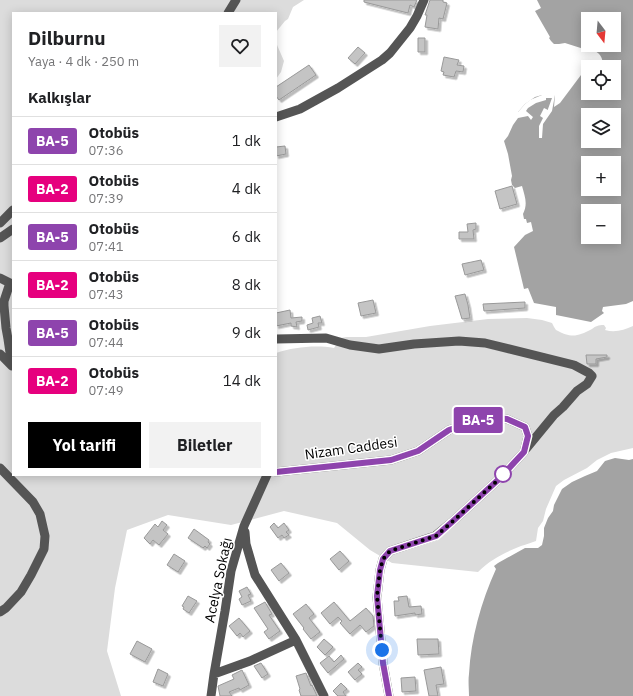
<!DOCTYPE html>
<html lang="tr">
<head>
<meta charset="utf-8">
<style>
  :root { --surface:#fff; --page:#f2f2f2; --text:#202124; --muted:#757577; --line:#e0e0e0; --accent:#000 }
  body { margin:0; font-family:"IBM Plex Sans",sans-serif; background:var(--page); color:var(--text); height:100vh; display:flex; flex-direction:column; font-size:15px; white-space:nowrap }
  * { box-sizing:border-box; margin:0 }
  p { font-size:13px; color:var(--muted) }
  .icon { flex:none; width:22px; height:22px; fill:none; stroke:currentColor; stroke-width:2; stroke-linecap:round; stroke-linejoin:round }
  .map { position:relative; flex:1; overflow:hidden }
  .details { position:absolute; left:12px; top:12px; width:265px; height:464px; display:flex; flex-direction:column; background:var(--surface); border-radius:0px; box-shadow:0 2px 10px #0003 }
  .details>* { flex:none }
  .badge { padding:0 8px; border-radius:3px; font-size:14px; line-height:26px }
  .needle { width:26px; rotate:164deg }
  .fabs { position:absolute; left:581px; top:12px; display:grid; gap:8px }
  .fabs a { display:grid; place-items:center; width:40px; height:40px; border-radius:0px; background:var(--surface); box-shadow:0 2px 10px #0003; font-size:20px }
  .you { position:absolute; width:20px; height:20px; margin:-10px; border:3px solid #fff; border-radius:50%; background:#1a73e8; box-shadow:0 0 0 6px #1a73e833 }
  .map>.badge { position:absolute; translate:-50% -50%; box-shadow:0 0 0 2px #fff }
  h2 { padding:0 16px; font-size:15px; line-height:36px }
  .round { display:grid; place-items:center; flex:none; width:42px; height:42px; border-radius:0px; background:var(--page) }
  .headline { display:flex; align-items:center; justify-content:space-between; height:68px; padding:0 16px }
  h1 { font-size:19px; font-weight:700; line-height:30px }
  .button { display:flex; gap:8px; margin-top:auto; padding:8px 16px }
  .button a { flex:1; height:46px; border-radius:0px; background:var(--accent); color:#fff; font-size:16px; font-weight:700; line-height:46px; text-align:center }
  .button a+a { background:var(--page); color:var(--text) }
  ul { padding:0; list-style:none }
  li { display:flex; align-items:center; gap:12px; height:48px; padding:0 16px; border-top:1px solid var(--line) }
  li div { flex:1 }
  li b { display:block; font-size:15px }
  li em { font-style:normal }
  li .badge { min-width:44px; font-weight:700; text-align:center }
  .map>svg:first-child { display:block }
</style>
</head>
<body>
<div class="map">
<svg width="633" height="696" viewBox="0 0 633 696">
  <defs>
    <filter id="shadow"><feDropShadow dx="2.5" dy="2.5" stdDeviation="0" flood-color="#0004"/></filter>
  </defs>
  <rect width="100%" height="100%" fill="#fff"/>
  <path fill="#dcdcdc" d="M0,0H304L293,7L288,19L285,21L276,32V13H13V475H276V353C294,347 316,345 334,348L341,338L346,337H366L430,326L488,319L527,318L542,320L552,323L554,327L556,330C571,338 577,337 592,329C596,326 598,325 604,325L606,328L605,330C615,333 624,330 633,326V448L611,453L597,460L587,468L564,480L556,486L546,509L543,521L538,528L536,541C531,543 527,544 521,546C504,553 491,559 478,572L392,563L370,550L337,523L284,511L231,525L168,515L127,530L115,588L107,651L121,696H0Z
    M276,39L277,45L284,61L281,72L276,79Z"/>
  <path fill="#a3a3a3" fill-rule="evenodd" d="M537,0H633V301L626,304L603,307L602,311L604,313L591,322L556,315V307L534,303L528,288L524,289L514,247L525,235L533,231L531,222L527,223L526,219H524L523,214C528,204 525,197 522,186L515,188L512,185L511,180L512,176L508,154L504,141L508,136L513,125L518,118V112L525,104L535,97L542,95H555L554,107L560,103L584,71L588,70V93H614V67H602C605,58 597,48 587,50L565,43L559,44H554L551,41L549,38L550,37L535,11L541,8ZM588,19H614V45H588ZM588,115H614V141H588ZM588,163H614V189H588ZM588,211H614V237H588Z
    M615,458L629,460L633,459V696H469C469,689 468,681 469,674C471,638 481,602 496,569L494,566L498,563L525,548H538L542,545L544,536V528L548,518L553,511L554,505L562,489L572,482L585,476L597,471L605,461Z"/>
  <path fill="#fff" d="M542,95H555L552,111L543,124L542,138H539V126L543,118L540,116L544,108L548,110V109L552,98H546V100L536,103L528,108L526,111L533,117L531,120L528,116L518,118V112L525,104L530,100Z"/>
  <path fill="#c4c4c4" stroke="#999" filter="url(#shadow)" d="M364,0H417L414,7L410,5L408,13L364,2Z
    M430,0H443V2L447,3L443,19L439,18L438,29L425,27L427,15H425Z
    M418,38H425V52H418Z
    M358,47L365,53L355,64L348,58Z
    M444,57L459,60L457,65L464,66L463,72L456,71L454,77L443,75L444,72L441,71Z
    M309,65L316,75L279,100L276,96V87Z
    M285,146L286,154L276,156V147Z
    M512,186L517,204L500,209L495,191Z
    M476,223V229L473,230L474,239H459V232H468L467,224Z
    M481,260L484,270L465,275L462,264Z
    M465,294L468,305L470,318L462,319L455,296Z
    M373,300L376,313L361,316L358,303Z
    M525,302V308L484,311L483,304Z
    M290,310L291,318L302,317V321L296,322L297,327L291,326V323L276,326V313Z
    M320,316L322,323H318L319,327L308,330L307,325L313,323L312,318Z
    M586,355H607V357L596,359V364H587Z
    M162,521L167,525L163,530L168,534L159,545L153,540L150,544L144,538L155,524L158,527Z
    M274,523L278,528L284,523L289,530L286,532L289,535L284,538L282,535L278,538L270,527Z
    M194,529L209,540L208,542L210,544L207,548L205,546L203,548L188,538Z
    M340,551L349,561L339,570L330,559Z
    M174,554L185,561L178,572L167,565Z
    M281,563L289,573L279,581L271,570Z
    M247,587L251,594L248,595L251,601L242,605L239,599L242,597L239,591Z
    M188,596L197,601L189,613L183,609L184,607L182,606Z
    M407,596L409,607L421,606L422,614L415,615V613L395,616L394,601H399L398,597Z
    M265,602L272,614L269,615L280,631L269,639L264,632L268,629L254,608Z
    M334,602L350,621L366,608L373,616L374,626L366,632L360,625L350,634L340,623L342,621L338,617L330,624L321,613Z
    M306,604L314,614L309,618L320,632L311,639L303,629L304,628L293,614Z
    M239,618L250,631L243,637L240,633L237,636L229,626Z
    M324,639L333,647L325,655L317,647Z
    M417,639H438L439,654L418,655Z
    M137,641L152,649L145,662L130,654Z
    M341,655L344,659L328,673L320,663L329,656L334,662Z
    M261,663L268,674L262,678L254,666Z
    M358,663L362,667L358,670L362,674L355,680L348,672Z
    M441,667L444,684L436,685L438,696H429L424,670Z
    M158,669L168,674L163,686L153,682Z
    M242,670L249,685L240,690L239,688L229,692L232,696H220L218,686L234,679L232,675Z
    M306,673L311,686L312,685L317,696H301L299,690L300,689L296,676Z
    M415,677L416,691L402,692L401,678Z
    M341,683L347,689L343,692L346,696H338L333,691Z"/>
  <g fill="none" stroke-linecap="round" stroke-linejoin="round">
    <path stroke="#555" stroke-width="9" d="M228,13L236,0
      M276,117L300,109L338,88L382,60L390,53L410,28L417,16L424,0
      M0,223L13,210
      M0,238L13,229
      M0,278L10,283L4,301V306L6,328L8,339L12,366
      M276,339L326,338L350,345L379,349L414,344L459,341L485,343L574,365L589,373L592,376L587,384L577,391L563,407L554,415L526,449
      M0,354L12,366
      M0,468L33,502L40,514L45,536L44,549L31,575L21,592L6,608L0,612
      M276,472L391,460L418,451L449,430L487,417L507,419L525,427L528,436L524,452L499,479L452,522L435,536L390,551L383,559L380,570L377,597L383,663L389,696
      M245,532L246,544L255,575L296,640L324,696
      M214,674L250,661L296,640
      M211,696L214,674L225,611L231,571L244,526L267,475"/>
  </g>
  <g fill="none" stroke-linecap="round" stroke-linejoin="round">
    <defs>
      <path id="line" d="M276,472L391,460L418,451L449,430L487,417L507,419L525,427L528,436L524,452L499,479L452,522L436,536L390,551L383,559L380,570L377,596L383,663L389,696"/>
    </defs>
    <use href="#line" stroke="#fff" stroke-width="9"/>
    <use href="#line" stroke="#8e44ad" stroke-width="6"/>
    <path stroke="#000" stroke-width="4" stroke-dasharray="0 7.2" d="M382,650L377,596L380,570L383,559L390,551L436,536L452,522L499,479L503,474"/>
  </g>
  <circle fill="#fff" stroke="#8e44ad" stroke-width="2" cx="503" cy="474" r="8"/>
  <g text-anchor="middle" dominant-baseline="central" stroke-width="3" stroke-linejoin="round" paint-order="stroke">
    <g font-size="14" fill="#000" stroke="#fff">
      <text transform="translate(351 448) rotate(-8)">Nizam Caddesi</text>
      <text transform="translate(218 580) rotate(-78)">Acelya Sokağı</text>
    </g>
  </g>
</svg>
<div class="fabs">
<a><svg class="needle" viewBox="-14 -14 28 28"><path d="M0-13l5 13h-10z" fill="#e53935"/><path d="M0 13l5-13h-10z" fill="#757577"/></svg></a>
<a><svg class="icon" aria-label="locate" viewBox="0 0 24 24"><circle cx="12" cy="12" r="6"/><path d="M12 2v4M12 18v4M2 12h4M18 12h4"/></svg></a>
<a><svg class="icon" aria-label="layers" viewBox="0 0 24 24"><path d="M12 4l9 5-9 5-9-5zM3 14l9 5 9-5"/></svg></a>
<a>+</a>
<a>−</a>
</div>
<div class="you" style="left:382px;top:650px"></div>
<b class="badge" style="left:478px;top:420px;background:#8e44ad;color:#fff">BA-5</b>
<section class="details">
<div class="headline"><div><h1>Dilburnu</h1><p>Yaya · 4 dk · 250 m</p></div><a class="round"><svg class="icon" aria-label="heart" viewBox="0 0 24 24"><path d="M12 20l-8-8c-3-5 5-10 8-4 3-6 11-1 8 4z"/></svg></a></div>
<h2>Kalkışlar</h2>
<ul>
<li><span class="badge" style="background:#8e44ad;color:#fff">BA-5</span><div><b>Otobüs</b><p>07:36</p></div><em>1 dk</em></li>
<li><span class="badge" style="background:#e6007e;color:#fff">BA-2</span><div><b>Otobüs</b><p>07:39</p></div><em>4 dk</em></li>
<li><span class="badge" style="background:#8e44ad;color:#fff">BA-5</span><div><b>Otobüs</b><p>07:41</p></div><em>6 dk</em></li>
<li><span class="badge" style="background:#e6007e;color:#fff">BA-2</span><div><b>Otobüs</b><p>07:43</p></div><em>8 dk</em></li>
<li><span class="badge" style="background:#8e44ad;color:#fff">BA-5</span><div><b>Otobüs</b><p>07:44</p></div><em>9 dk</em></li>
<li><span class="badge" style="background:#e6007e;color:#fff">BA-2</span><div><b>Otobüs</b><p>07:49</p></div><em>14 dk</em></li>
</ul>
<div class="button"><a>Yol tarifi</a><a>Biletler</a></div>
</section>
</div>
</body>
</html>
